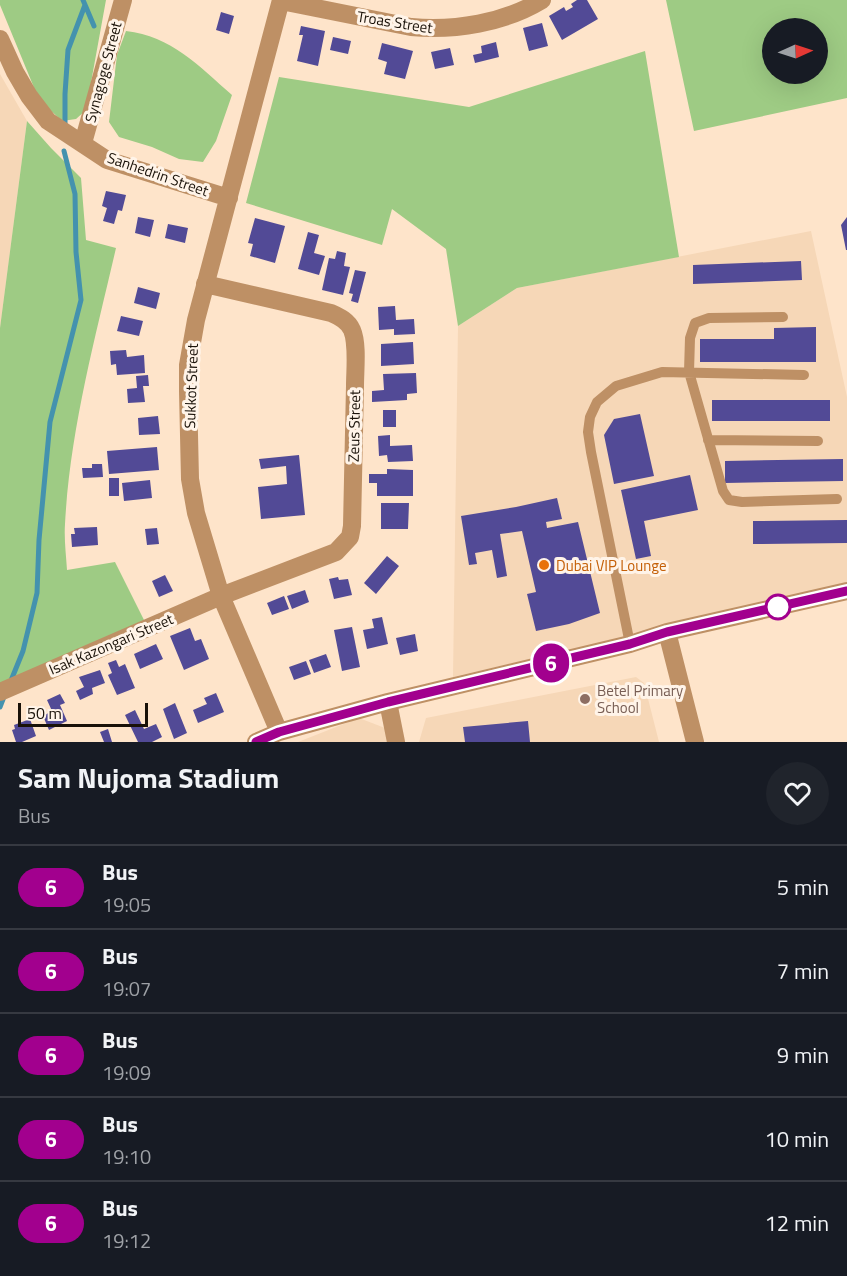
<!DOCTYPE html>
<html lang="en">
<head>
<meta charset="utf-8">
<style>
  :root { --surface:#171b24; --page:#20242c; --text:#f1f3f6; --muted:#9ea1a6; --line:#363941 }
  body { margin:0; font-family:"Titillium Web",sans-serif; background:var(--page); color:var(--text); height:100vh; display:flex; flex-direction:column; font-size:22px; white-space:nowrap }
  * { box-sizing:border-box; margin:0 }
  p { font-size:20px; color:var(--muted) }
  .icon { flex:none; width:33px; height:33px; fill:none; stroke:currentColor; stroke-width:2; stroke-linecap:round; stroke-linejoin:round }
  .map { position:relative; height:742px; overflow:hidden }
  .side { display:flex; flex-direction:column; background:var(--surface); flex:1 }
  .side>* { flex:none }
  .badge { padding:0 12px; border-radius:20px; font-size:21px; line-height:39px }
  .needle { width:39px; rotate:87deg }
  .tools { position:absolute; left:762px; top:18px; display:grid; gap:12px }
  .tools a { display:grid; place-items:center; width:66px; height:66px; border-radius:50%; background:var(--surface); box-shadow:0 6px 24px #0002; font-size:30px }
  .scale { position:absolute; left:18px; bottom:15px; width:130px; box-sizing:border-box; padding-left:6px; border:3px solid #191108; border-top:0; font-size:16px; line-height:21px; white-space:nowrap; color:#191108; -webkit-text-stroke:4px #fff4e9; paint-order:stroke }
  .map>.badge { position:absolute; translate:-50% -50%; box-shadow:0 0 0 3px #fff }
  .round { display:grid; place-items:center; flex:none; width:63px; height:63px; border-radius:32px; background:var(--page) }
  .headline { display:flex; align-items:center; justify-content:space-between; height:102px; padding:0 18px }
  h1 { font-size:28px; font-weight:700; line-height:45px }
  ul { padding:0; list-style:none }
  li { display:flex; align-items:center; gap:18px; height:84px; padding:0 18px; border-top:2px solid var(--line) }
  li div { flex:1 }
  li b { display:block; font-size:22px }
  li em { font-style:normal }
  li .badge { min-width:66px; font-weight:700; text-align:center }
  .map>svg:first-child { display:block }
</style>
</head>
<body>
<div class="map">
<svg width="847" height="742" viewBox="0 0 847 742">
  <rect width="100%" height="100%" fill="#fee4ca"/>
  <path fill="#f6d7b7" d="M0,74L27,121L0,328Z
    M811,231L847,397V586L453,677L458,326L517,288Z
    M636,677L644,683L659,742H419L426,718Z
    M359,718L385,728L387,742H298Z"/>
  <path fill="#9ecb84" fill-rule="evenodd" d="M0,0H106L86,110L76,119L62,121L48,108L35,90L0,5Z
    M666,0H847V98L694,131ZM772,28H818V74H772Z
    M126,31C171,36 199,66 232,95L216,141L203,162L179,159L152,147L119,137L109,122L117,55Z
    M645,51L679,257L517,288L458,326L446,249L392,209L382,245L246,203L279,77L469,107Z
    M27,121L51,148L81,178L86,240L116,248C95,339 70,430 65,524C64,539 66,554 67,570L115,562L148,628L0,692V328Z"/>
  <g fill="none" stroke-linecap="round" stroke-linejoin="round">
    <path stroke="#4492ae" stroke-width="5" d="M83,0L94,26
      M65,125V94L68,50L85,5
      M10,683L23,651L37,593L39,540L50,422L81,300L76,252L75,194L64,151
      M0,707L5,694"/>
  </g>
  <path fill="#524a96" d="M577,0H587L598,19L562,40L549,16L564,7L566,11L573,7L571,4Z
    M221,12L234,16L229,34L216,30Z
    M542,23L548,46L529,51L523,28Z
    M301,26L325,31L318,66L297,61L303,35H299Z
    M333,37L351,41L348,54L330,50Z
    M496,42L499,57L475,63L473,55L482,53L481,46Z
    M382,43L413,51L405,79L384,74L387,62L378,59Z
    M450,48L454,65L435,69L431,52Z
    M106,191L126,195L122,211L118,210L114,224L103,221L107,208L102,206Z
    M138,217L154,220L150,237L135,233Z
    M847,217V250H846L841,225Z
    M255,218L285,226L275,263L250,256L253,244L248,243Z
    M168,224L188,228L185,243L165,238Z
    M308,232L319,235L314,253L325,256L319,275L298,269Z
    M337,251L346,253L344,266L350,267L343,295L322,290L329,258L335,259Z
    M801,261L802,280L693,284V265Z
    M355,270L366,272L358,303L351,301L353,294L349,293Z
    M138,287L160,293L156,309L134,303Z
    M395,306L396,320L414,319L415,334L394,335V329L379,330L378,307Z
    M121,316L143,321L139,336L117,331Z
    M816,327V362H700V339H774V328Z
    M413,342L414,364L381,366V344Z
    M126,350L127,357L144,355L145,373L117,375L116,364L111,365L110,351Z
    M416,373L417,393L407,394V400L372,402V391L384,390L383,374Z
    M148,375L149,386H143L145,402L128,403L127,389L137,388L136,376Z
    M712,400H830V421H712Z
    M383,410H396V427H383Z
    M640,414L654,476L614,484L604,435L614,419Z
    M158,416L160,434L139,435L138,418Z
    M390,435V446L412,445L413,461L388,462L387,455L379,456L378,436Z
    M157,447L159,470L109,474L107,451Z
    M299,455L305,515L261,519L258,487L287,484L286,466L261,469L259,459Z
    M843,459V481L725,483V461Z
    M92,464H102L103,477L83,478L82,468H92Z
    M387,469L413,470V496H377V483H369V474H387Z
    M690,475L698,510L644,521L651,556L636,559L621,490Z
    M109,478H119V496H109Z
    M150,480L152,498L124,501L122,483Z
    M557,498L562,519L546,522L547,528L578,522L600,613L569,624L536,631L527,594L536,592L522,531L500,534L507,576L497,578L492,550L475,553L477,564L469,565L461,516L516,507Z
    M381,503H409L408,529H381Z
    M847,520V543L753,544V521Z
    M97,527L98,545L72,547L71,534H75L74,528Z
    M157,528L159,544L147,545L145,529Z
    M387,556L399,566L376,594L364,583Z
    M165,575L173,591L159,597L152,581Z
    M338,577L339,580L348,579L352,595L334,599L329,579Z
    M305,590L309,602L292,609L287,596Z
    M284,596L289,609L272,615L267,603Z
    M382,617L388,644L367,649L363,630L374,628L372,619Z
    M352,627L360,667L342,671L334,630Z
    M190,628L195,641L201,639L209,659L184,670L170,636Z
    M415,634L418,651L400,655L396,638Z
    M156,644L163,659L140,669L134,654Z
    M326,654L331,667L314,673L309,660Z
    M116,660L119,667L125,664L135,688L117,695L108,675L112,673L108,663Z
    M306,661L311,674L294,680L289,667Z
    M100,670L105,683L92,688L93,694L80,700L76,691L84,687L79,677Z
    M216,693L224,712L198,723L193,710L207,704L204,698Z
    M60,694L65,703L60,705L67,721L49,730L43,716L52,711L47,700Z
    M175,703L187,733L174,739L163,709Z
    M135,710L144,729L156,724L162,737L152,742H138L125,715Z
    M30,719L36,736L22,742H16L12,730L15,729L14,725Z
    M528,721L530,742H465L463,727Z
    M108,729L112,742H104L100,732Z"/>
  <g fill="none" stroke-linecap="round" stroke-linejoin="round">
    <path stroke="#be9065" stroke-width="10" d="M783,317L709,318L695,323L690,338L689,372L723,491L729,500L742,502L837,499
      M708,440L818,441
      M630,644L591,452L588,432L590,417L597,402L616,386L662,372L804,375"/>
    <path stroke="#be9065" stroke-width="18" d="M281,1L411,27C455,31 504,23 542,0
      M0,39L15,72L29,96L48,121L107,160L229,198
      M83,143L123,0
      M667,632L695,742
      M0,692L221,596L336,552L350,537L352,526C353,479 354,432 355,386C355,370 358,344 352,330C348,321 340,317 331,313L205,284
      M388,702L396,742
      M279,732L221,596L196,513L190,479L188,391V365L196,320L281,0
      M256,742L279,732L388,702L630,644L667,632L847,591"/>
  </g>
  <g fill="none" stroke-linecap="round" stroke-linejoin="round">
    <defs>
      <path id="line" d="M256,742L279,732L388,702L630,644L667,632L847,591"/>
    </defs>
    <use href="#line" stroke="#fff" stroke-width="14"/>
    <use href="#line" stroke="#a2008e" stroke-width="9"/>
  </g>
  <circle fill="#e8710a" stroke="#fff4e9" stroke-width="2" cx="544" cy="565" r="6"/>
  <circle fill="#fff" stroke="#a2008e" stroke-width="3" cx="778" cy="607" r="12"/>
  <circle fill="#8d6e63" stroke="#fff4e9" stroke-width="2" cx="585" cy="699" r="6"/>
  <g text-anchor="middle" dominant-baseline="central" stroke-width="6" stroke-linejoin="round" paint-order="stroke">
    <g font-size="15" fill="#191108" stroke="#fff4e9">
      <text transform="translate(395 22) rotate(9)">Troas Street</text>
      <text transform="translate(103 72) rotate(-75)">Synagoge Street</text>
      <text transform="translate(158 174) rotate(19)">Sanhedrin Street</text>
      <text transform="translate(191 386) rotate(-88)">Sukkot Street</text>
      <text transform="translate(354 426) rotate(-89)">Zeus Street</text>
      <text transform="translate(111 644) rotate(-23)">Isak Kazongari Street</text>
    </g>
    <g font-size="15" fill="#c56008" stroke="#fff4e9" text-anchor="start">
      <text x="556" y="565">Dubai VIP Lounge</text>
    </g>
    <g font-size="15" fill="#785e54" stroke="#fff4e9" text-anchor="start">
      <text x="597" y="690">Betel Primary<tspan x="597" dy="17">School</tspan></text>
    </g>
  </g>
</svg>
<div class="tools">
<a><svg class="needle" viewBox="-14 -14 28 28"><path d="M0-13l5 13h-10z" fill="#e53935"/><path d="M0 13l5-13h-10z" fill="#9ea1a6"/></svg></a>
</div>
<div class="scale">50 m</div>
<b class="badge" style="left:551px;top:663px;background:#a2008e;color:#fff">6</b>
</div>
<section class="side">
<div class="headline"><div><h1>Sam Nujoma Stadium</h1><p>Bus</p></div><a class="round"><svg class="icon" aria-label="heart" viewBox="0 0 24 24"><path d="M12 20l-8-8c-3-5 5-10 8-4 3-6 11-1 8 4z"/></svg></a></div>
<ul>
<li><span class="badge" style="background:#a2008e;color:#fff">6</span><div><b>Bus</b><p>19:05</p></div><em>5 min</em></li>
<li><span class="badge" style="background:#a2008e;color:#fff">6</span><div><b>Bus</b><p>19:07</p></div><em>7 min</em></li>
<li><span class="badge" style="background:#a2008e;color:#fff">6</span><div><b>Bus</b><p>19:09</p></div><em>9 min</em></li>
<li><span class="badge" style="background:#a2008e;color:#fff">6</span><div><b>Bus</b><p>19:10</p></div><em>10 min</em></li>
<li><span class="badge" style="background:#a2008e;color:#fff">6</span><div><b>Bus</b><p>19:12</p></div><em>12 min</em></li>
</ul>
</section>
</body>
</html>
